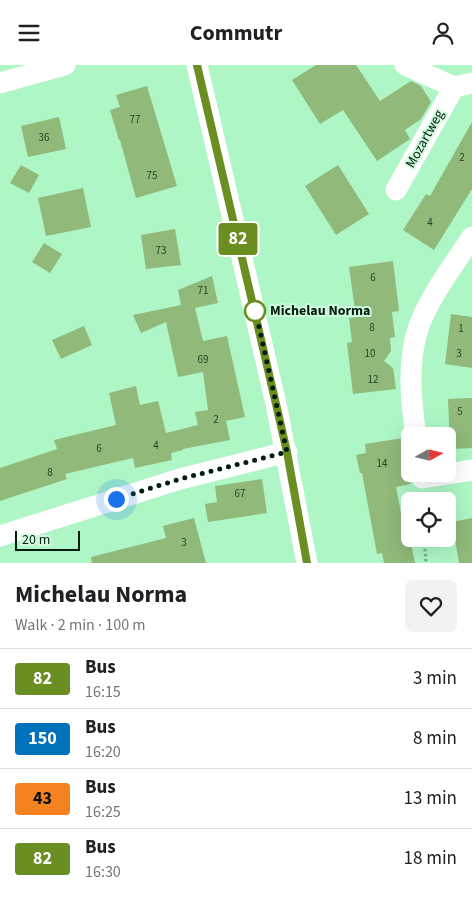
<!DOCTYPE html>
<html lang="en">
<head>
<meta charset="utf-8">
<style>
  :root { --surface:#fff; --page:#f2f2f2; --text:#202124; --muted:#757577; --line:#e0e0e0 }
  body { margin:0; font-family:"Source Sans 3",sans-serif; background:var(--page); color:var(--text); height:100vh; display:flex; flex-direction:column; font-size:19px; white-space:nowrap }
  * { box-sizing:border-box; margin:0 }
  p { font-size:16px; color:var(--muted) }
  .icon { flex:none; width:28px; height:28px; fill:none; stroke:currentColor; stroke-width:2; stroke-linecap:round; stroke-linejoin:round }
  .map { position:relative; height:498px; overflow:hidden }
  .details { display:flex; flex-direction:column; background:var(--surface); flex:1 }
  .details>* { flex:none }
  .badge { padding:0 10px; border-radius:4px; font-size:18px; line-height:32px }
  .needle { width:32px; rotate:82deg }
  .tools { position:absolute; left:401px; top:362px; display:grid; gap:10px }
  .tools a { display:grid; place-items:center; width:55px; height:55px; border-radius:8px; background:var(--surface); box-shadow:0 5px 20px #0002; font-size:25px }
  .scale { position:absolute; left:15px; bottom:12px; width:65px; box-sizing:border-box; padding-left:5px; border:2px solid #011d0d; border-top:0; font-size:14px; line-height:18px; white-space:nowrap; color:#011d0d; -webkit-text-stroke:4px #d2fbde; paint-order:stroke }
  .you { position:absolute; width:25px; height:25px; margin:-12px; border:4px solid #fff; border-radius:50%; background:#1a73e8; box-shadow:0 0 0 8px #1a73e833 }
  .map>.badge { position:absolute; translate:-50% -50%; box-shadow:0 0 0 2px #fff }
  .round { display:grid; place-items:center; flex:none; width:52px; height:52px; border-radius:8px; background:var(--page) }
  .headline { display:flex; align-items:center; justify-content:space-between; height:85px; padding:0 15px }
  h1 { font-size:24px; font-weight:700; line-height:38px }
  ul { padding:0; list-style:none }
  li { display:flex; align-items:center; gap:15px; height:60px; padding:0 15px; border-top:1px solid var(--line) }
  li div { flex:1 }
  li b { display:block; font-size:19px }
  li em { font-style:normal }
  li .badge { min-width:55px; font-weight:700; text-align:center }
  header { display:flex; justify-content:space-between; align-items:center; height:65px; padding:0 15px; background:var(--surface); font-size:22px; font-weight:700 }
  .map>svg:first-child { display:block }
</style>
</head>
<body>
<header><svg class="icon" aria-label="menu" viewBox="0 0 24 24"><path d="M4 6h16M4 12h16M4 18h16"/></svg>Commutr<svg class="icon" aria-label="person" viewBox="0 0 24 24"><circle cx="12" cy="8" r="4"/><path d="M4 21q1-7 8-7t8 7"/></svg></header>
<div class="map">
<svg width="472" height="498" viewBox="0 0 472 498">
  <rect width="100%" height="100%" fill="#aef6c6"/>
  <path fill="#90b97a" d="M316,0H356L380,36L411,16L421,21L431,37L421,54L405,65L410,74L377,96L343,45L320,59L292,15Z
    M147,21L177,121L136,133L120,75H119L110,45L120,42L116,30Z
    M59,52L66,84L28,92L21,61Z
    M472,57V124L434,185L403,165L426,129L430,131Z
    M21,100L39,110L29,128L10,118Z
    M338,100L369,149L336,170L305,121Z
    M83,123L91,162L46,171L38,133Z
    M175,164L181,200L146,204L141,170Z
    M44,178L62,189L50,208L32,197Z
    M393,196L399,246L392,247L395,272L390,273L391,286L384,296L393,303L396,324L353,329L347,278L352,277L349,253L356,252L349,202Z
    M212,211L218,238L195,243L203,276L227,271L245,352L226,356L230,375L183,384V385L171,388L172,395L135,403L133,393L65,409L67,414L0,436V403L57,384L54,375L116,360L109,328L136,321L140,340L158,336L166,368L198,360L195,347L208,345L203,307L178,312L166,257L141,268L133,250L181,240L178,225Z
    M451,249L472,252V303L445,299Z
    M84,261L92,280L61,294L52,275Z
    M472,333V383L450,384L448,334Z
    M403,373L410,419L396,422L405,469L409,468L415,498H384L382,488L377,489L362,408H360L356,390L366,388L365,379Z
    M262,414L267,448L208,457L205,439L217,437L215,421Z
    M194,453L206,498H92L91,492L166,473L163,461Z
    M472,453V498H459L452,457Z"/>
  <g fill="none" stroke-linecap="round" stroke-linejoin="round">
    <path stroke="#75ae89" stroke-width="3" stroke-dasharray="2.5 2.5" stroke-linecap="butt" d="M424,474L426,498"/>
    <path stroke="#fff" stroke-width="21" d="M197,0L276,339L307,498
      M405,0L454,22
      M0,18L65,0
      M396,125L454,22L472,18
      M416,371C411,337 407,298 418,264C427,235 455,198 472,172
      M422,409V413L472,405
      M0,471L180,414L287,387"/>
  </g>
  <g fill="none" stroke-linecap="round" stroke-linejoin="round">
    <defs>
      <path id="line" d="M197,0L276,339L287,387L307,498"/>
    </defs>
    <use href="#line" stroke="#fff" stroke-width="11"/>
    <use href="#line" stroke="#6b8e23" stroke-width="8"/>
    <path stroke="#011d0d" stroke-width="5" stroke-dasharray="0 9" d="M116,434L180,414L287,387L255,244V246"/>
  </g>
  <circle fill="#fff" stroke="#6b8e23" stroke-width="2.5" cx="255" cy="246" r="10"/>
  <g text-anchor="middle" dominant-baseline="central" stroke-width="4" stroke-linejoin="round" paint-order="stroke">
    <g font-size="11" fill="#254428">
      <text x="135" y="54">77</text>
      <text x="44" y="72">36</text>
      <text x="462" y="92">2</text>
      <text x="152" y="110">75</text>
      <text x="430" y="157">4</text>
      <text x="161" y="185">73</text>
      <text x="373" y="212">6</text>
      <text x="203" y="225">71</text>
      <text x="372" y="262">8</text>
      <text x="461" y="263">1</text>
      <text x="370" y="288">10</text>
      <text x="459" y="288">3</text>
      <text x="203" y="294">69</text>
      <text x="373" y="314">12</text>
      <text x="460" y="346">5</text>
      <text x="216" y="354">2</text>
      <text x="156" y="380">4</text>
      <text x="99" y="383">6</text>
      <text x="382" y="398">14</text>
      <text x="50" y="407">8</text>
      <text x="240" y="428">67</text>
      <text x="184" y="477">3</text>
    </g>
    <g font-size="14" fill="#011d0d" stroke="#d2fbde">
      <text transform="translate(425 74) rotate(-61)">Mozartweg</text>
    </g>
    <g font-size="14" font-weight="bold" fill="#011d0d" stroke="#d2fbde" text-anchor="start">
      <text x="270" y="246">Michelau Norma</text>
    </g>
  </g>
</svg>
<div class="tools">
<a><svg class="needle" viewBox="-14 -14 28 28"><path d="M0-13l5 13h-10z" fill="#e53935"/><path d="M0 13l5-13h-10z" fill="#757577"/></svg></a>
<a><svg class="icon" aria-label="locate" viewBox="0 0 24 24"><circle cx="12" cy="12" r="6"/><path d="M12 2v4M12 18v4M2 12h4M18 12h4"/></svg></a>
</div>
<div class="scale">20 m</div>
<div class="you" style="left:116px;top:434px"></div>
<b class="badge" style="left:238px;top:174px;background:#6b8e23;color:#fff">82</b>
</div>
<section class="details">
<div class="headline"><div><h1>Michelau Norma</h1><p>Walk · 2 min · 100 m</p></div><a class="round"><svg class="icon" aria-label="heart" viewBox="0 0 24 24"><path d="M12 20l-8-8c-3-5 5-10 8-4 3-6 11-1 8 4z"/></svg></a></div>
<ul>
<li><span class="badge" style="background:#6b8e23;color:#fff">82</span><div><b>Bus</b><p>16:15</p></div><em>3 min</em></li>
<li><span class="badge" style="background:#0072bc;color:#fff">150</span><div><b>Bus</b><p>16:20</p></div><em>8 min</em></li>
<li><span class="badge" style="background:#f58220;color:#111">43</span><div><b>Bus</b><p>16:25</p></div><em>13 min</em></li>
<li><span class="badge" style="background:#6b8e23;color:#fff">82</span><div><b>Bus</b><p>16:30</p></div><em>18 min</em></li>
</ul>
</section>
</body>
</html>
